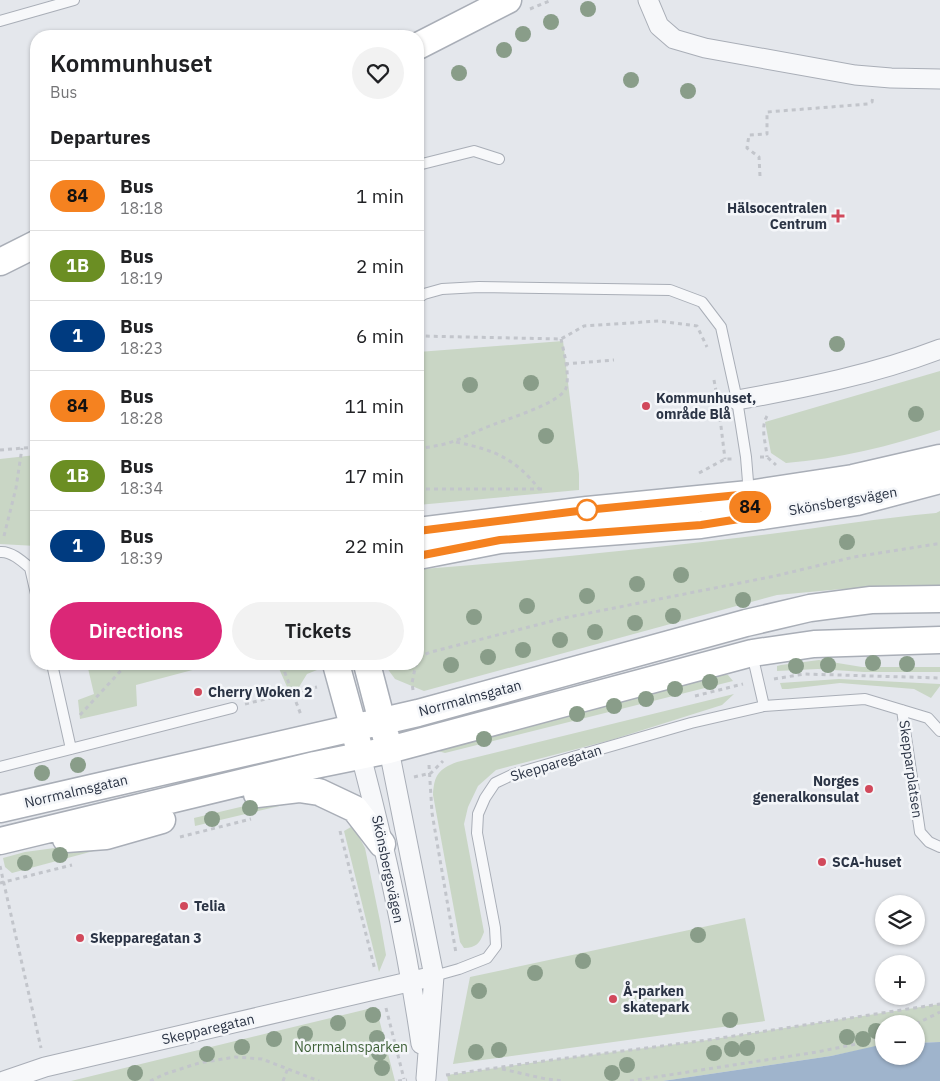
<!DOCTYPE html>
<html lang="en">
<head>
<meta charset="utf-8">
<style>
  :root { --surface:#fff; --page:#f2f2f2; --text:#202124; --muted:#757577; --line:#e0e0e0; --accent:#db2777 }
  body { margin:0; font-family:"IBM Plex Sans",sans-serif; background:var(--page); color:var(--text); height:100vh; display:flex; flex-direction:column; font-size:19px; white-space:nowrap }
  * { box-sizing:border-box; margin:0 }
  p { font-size:16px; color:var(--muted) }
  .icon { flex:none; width:28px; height:28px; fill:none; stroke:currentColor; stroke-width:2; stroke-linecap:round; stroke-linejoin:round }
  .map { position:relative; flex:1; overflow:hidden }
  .side { position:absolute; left:30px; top:30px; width:394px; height:640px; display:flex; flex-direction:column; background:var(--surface); border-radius:20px; box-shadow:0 1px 4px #0004 }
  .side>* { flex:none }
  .badge { padding:0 10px; border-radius:16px; font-size:18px; line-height:32px }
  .tools { position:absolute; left:875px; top:895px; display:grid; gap:10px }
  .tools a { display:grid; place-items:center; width:50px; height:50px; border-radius:50%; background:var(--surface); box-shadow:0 1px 4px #0004; font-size:25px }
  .map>.badge { position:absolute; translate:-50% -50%; box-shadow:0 0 0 2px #fff }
  h2 { padding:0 20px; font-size:19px; line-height:45px }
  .round { display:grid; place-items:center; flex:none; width:52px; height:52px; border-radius:26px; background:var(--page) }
  .head { display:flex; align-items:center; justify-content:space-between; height:85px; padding:0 20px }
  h1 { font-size:24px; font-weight:600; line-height:38px }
  .button { display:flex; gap:10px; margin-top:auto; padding:10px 20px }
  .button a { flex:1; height:58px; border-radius:30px; background:var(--accent); color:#fff; font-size:20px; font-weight:600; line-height:58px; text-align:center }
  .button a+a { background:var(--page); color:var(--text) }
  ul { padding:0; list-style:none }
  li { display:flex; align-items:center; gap:15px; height:70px; padding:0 20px; border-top:1px solid var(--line) }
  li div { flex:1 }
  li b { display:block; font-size:19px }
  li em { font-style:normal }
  li .badge { min-width:55px; font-weight:700; text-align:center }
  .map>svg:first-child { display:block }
</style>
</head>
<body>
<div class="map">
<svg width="940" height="1081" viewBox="0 0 940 1081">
  <rect width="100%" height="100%" fill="#e4e7ec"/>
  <path fill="#c9d6c5" d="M563,341L579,474V490L418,505V352Z
    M940,371V430C890,446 838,459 786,463L771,453L765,422Z
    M36,455V546L0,544V459Z
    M940,511V587L842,589L777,595L424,691L395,679L384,664H418V571L423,569C539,560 655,548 770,534C826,527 880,518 936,513Z
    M819,660L862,667H940V672H864L818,669L777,671V666L781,665Z
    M87,664H215L136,685L137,706L80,719L78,700L94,694Z
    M277,664H322V668L307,674L299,687L288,689Z
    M722,675H728L733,681L445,753L438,751L439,746L448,743Z
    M839,679L940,684V686L931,698L914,689L840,683L788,689H782L780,683Z
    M734,694L722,705L611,740L496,770L478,786L468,807L464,824L484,932C480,943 476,948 464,948L460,942L433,795C434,776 438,769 457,762Z
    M292,798V803L195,826L194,818L266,801Z
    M351,827L358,835L365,848L380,921L386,955L379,972L344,831Z
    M99,842L101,849L12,873L5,867L3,858L25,852Z
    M745,918L765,1021L453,1064L470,977Z
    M940,1004V1042L916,1043V1024H884V1045L831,1056L663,1081H448L447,1075L544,1061L708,1040Z
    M376,1007L395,1081H71Z"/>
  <path fill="#9fb4cc" d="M940,1042V1081H663L831,1056L880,1045H884V1056H916V1043Z"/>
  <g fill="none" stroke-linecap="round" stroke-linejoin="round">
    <defs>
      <path id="lane" d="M0,21L74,0
        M418,165L474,151L499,159
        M418,298L424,294L442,289L479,287L670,290L702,302L721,327L737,400L746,457L749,494
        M0,552C11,551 22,561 30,568L36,594
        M752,654L764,706L865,699L928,718L940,731
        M52,664L71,749
        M902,710L920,832L929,842L940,847
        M0,767L232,708
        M434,976L459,969L487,958L496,946L495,928L477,833L478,814L485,798L495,783L514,774L691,723L764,706"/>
      <path id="street" d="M648,0L659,26L674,39L705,48L855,75L891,78L940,79
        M737,400C805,388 875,374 940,349
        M389,750L434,976L426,1078
        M361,756C386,851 407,947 421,1044
        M4,1081L45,1067L434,976"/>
      <path id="secondary" d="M418,46L508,0
        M0,262L36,244
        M418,531L587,510L749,494L853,478L940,458
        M418,556L500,540L701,525L857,502L940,480
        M336,664L358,744
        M367,664L386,737
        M257,794L299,789L319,792L355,809L382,844
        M0,809L418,713L746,623L810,608L871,600L940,599
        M66,839L106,836L162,820
        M0,841L315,765L389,750L752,653L814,644L940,640"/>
    </defs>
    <use href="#lane" stroke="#a9aeb7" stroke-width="12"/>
    <use href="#street" stroke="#a9aeb7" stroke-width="21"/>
    <use href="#secondary" stroke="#a9aeb7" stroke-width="29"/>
    <path stroke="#c2c5cb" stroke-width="3" stroke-dasharray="4 4" stroke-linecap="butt" d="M530,9L552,0
      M388,36L399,31
      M760,176L759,157L747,148L749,135L767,134V112L868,104L872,102L873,95
      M418,337L420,336L561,339L584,326L659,321L697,326L707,347
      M565,364L614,360
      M714,380L717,396
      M719,410L725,459
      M767,416C760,428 766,443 767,457
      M456,442C494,450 515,458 539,489
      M418,449C428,447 438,446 448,443C462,439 474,432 487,427C503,420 560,404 566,388C570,376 564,352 561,339
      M0,450L36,447
      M760,457H767L776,465
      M699,473L725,459H732
      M418,489H542
      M4,536L16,488L22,448
      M418,657L431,652L564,618L775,576L854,557L936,544H940
      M284,664L285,673L301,715
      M774,679L804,674L940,678
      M413,690L412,683L416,664
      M695,696L743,684
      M245,704L317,687
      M80,715L127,664
      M429,765L432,813L456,953
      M414,777L431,773L443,761
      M340,831L375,970
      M180,837L251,819
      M0,866L41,1048
      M0,883L72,865
      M386,1008L404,1079
      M916,1024L940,1012
      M502,1069L546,1079L563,1081
      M446,1075L544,1061L708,1040L940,1004
      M150,1081L165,1074L199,1063L235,1057L262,1059L319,1081
      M283,1081L288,1068
      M398,1081L407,1080
      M630,1081L817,1052L866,1042L884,1036"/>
    <use href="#lane" stroke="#f7f8fa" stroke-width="10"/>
    <use href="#street" stroke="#f7f8fa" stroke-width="19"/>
    <use href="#secondary" stroke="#fff" stroke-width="26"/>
  </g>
  <g fill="#899d89">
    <circle cx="588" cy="9" r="8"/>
    <circle cx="551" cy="22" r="8"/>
    <circle cx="523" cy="34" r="8"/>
    <circle cx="504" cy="50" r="8"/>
    <circle cx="459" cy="73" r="8"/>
    <circle cx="631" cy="80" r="8"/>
    <circle cx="688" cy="91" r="8"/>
    <circle cx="837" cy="344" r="8"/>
    <circle cx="531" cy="383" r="8"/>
    <circle cx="470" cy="385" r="8"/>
    <circle cx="916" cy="414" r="8"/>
    <circle cx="546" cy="436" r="8"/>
    <circle cx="847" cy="542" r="8"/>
    <circle cx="681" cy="575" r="8"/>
    <circle cx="637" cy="584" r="8"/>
    <circle cx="587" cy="596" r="8"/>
    <circle cx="743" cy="600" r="8"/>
    <circle cx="527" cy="606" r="8"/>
    <circle cx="673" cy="616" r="8"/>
    <circle cx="474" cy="617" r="8"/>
    <circle cx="635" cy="623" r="8"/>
    <circle cx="595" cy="632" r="8"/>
    <circle cx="560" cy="640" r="8"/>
    <circle cx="523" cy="650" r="8"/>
    <circle cx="488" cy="657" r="8"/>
    <circle cx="873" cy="663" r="8"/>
    <circle cx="907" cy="664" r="8"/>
    <circle cx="451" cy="665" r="8"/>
    <circle cx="828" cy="665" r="8"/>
    <circle cx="796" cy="666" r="8"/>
    <circle cx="710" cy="682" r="8"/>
    <circle cx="675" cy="689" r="8"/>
    <circle cx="646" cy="699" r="8"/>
    <circle cx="614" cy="706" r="8"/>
    <circle cx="577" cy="714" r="8"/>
    <circle cx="484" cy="739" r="8"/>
    <circle cx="78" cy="765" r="8"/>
    <circle cx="42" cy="773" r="8"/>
    <circle cx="250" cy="808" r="8"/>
    <circle cx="212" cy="819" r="8"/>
    <circle cx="60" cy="855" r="8"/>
    <circle cx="25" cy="863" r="8"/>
    <circle cx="698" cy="935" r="8"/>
    <circle cx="583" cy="961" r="8"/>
    <circle cx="535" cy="973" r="8"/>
    <circle cx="479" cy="991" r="8"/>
    <circle cx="373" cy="1015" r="8"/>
    <circle cx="730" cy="1020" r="8"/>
    <circle cx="338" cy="1023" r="8"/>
    <circle cx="876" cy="1031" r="8"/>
    <circle cx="305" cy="1034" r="8"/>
    <circle cx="847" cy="1037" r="8"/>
    <circle cx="377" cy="1038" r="8"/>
    <circle cx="274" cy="1039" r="8"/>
    <circle cx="863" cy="1039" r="8"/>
    <circle cx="242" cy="1047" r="8"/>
    <circle cx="747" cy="1048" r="8"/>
    <circle cx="732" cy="1049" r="8"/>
    <circle cx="499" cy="1050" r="8"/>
    <circle cx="476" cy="1052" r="8"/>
    <circle cx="379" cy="1053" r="8"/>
    <circle cx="714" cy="1053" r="8"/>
    <circle cx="207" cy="1054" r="8"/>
    <circle cx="627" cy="1065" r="8"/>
    <circle cx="382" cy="1068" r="8"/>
    <circle cx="135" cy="1073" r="8"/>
    <circle cx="612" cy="1073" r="8"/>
  </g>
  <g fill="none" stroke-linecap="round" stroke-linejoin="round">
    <defs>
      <path id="line" d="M418,531L586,510L749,494L752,517L701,525L500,540L418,556"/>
    </defs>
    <use href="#line" stroke="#fff" stroke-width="11"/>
    <use href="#line" stroke="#f58220" stroke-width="8"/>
  </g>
  <g fill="#d1495b" stroke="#f4f6f9" stroke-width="2">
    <path d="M835.5 208.5h5v5h5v5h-5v5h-5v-5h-5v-5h5z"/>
    <circle cx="646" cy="406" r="5"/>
    <circle cx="198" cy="692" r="5"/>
    <circle cx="869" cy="789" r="5"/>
    <circle cx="822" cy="862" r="5"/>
    <circle cx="184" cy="906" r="5"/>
    <circle cx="80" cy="938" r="5"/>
    <circle cx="613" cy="999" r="5"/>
  </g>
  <circle fill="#fff" stroke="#f58220" stroke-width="2.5" cx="587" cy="510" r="10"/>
  <g text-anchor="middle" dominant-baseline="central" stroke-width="5" stroke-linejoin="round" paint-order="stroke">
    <g font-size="14" font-weight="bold" fill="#2b3445" stroke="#f4f6f9" text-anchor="start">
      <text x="827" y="208" text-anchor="end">Hälsocentralen<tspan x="827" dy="16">Centrum</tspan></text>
      <text x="656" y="398">Kommunhuset,<tspan x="656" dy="16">område Blå</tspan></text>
      <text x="208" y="692">Cherry Woken 2</text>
      <text x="859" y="781" text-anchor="end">Norges<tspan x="859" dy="16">generalkonsulat</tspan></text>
      <text x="832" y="862">SCA-huset</text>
      <text x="194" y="906">Telia</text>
      <text x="90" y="938">Skepparegatan 3</text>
      <text x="623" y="991">Å-parken<tspan x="623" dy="16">skatepark</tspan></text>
    </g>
    <g font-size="14" fill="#2b3445" stroke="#f4f6f9">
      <text transform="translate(843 501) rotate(-10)">Skönsbergsvägen</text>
      <text transform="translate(470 698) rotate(-15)">Norrmalmsgatan</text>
      <text transform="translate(556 763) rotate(-17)">Skepparegatan</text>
      <text transform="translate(911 769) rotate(82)">Skepparplatsen</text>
      <text transform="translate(76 791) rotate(-13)">Norrmalmsgatan</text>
      <text transform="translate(388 869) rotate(78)">Skönsbergsvägen</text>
      <text transform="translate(208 1029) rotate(-13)">Skepparegatan</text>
    </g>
    <g font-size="14" fill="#3f6138" stroke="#f4f6f9">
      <text x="351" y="1047">Norrmalmsparken</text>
    </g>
  </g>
</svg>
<div class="tools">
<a><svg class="icon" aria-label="layers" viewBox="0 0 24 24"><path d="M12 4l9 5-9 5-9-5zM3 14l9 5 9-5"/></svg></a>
<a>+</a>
<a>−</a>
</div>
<b class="badge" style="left:750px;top:507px;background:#f58220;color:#111">84</b>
<section class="side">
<div class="head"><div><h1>Kommunhuset</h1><p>Bus</p></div><a class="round"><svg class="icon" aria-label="heart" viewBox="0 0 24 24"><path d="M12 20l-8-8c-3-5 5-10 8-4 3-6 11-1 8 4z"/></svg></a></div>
<h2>Departures</h2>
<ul>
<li><span class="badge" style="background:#f58220;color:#111">84</span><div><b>Bus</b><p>18:18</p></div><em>1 min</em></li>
<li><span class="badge" style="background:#6b8e23;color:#fff">1B</span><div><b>Bus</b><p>18:19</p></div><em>2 min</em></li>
<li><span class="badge" style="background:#003b80;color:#fff">1</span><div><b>Bus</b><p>18:23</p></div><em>6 min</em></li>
<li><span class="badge" style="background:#f58220;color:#111">84</span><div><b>Bus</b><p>18:28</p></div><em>11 min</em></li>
<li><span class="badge" style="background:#6b8e23;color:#fff">1B</span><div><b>Bus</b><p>18:34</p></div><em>17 min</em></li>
<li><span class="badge" style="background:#003b80;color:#fff">1</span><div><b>Bus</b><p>18:39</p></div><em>22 min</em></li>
</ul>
<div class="button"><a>Directions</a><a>Tickets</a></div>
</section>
</div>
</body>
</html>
